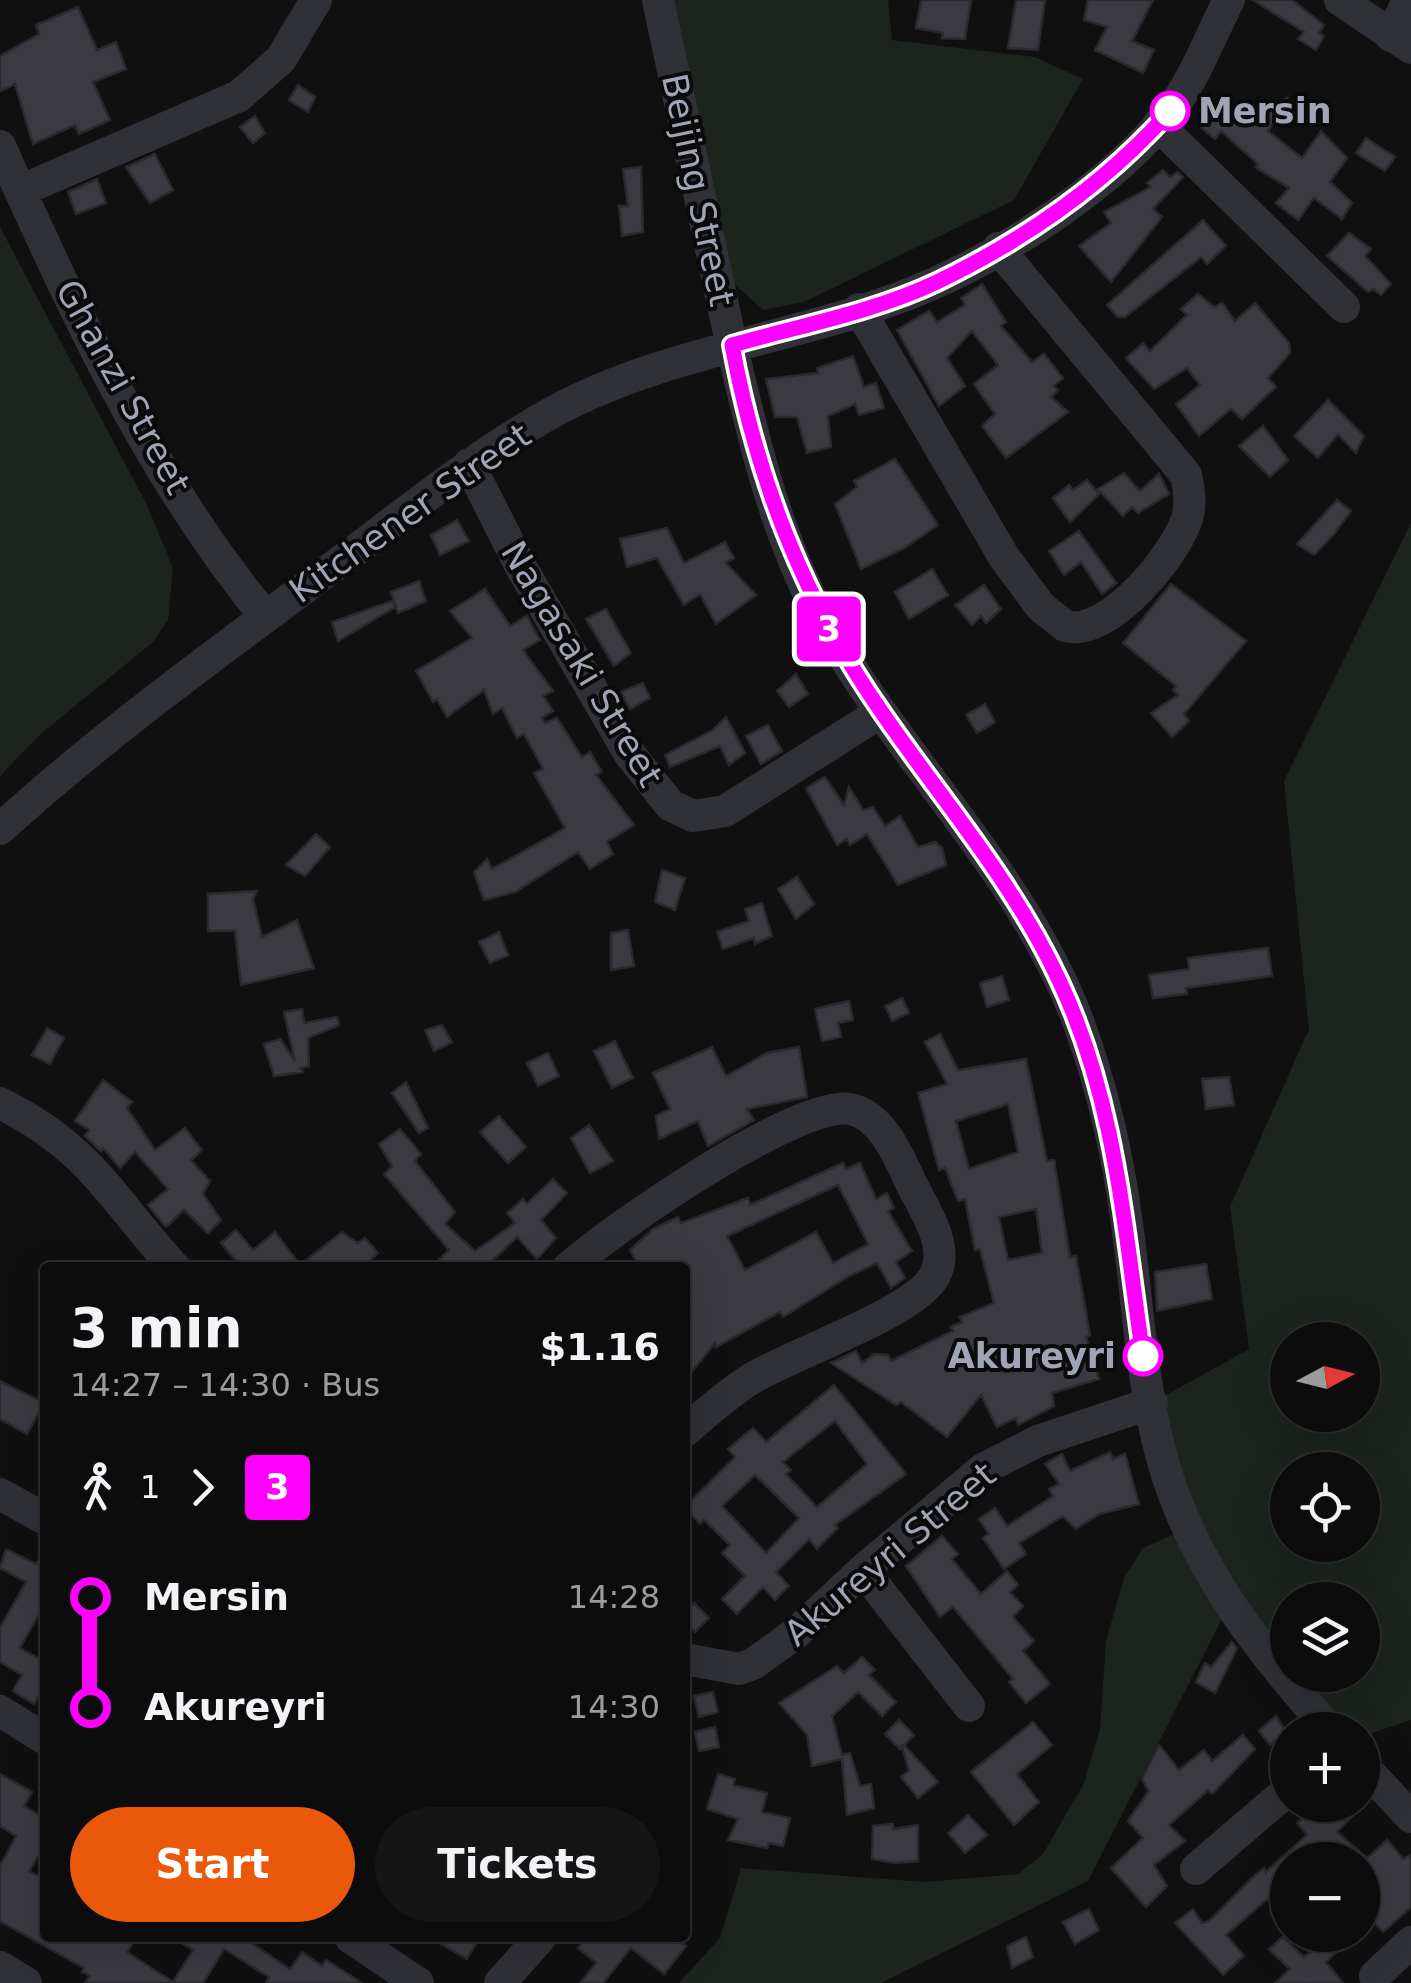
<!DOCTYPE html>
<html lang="en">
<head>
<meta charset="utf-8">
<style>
  :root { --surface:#0c0c0d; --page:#151516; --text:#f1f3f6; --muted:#9a9b9d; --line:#2c2c2e; --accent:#ea580c }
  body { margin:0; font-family:"DejaVu Sans",sans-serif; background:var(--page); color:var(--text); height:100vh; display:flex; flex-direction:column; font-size:38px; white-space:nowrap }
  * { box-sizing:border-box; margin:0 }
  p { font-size:32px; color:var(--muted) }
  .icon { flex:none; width:55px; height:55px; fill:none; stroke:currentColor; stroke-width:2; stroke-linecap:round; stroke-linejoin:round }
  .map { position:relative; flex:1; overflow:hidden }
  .drawer { position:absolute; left:40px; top:1262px; width:650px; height:680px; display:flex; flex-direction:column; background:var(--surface); border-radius:10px; box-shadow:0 10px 40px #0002,0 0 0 2px var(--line) }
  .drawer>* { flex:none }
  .badge { padding:0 20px; border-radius:8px; font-size:35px; line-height:65px }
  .needle { width:65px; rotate:83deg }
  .controls { position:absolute; left:1270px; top:1322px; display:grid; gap:20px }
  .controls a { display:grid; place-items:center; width:110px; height:110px; border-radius:50%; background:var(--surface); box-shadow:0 10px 40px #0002,0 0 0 2px var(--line); font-size:50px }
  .map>.badge { position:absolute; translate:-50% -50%; box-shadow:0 0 0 5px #fff }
  .legs { display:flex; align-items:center; gap:15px; height:110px; padding:0 30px; font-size:32px }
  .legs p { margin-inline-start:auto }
  .head { display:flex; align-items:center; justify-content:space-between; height:170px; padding:0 30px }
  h1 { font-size:55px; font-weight:700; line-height:75px }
  .action { display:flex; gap:20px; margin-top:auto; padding:20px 30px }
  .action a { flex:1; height:115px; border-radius:60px; background:var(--accent); color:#fff; font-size:40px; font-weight:700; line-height:115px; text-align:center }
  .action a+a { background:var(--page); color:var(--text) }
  ul { padding:0 30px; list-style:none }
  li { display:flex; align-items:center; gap:35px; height:110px; font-size:38px }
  li i { display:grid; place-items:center; width:15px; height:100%; margin:0 12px; background:currentColor }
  li i::after { content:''; width:25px; height:25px; margin:-12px; border:8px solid; border-radius:50%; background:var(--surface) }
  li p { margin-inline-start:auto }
  li:first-child i { background:linear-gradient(#0000 50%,currentColor 0) }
  li:last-child i { background:linear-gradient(currentColor 50%,#0000 0) }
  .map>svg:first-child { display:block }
</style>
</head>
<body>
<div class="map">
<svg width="1411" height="1983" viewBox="0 0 1411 1983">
  <rect width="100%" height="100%" fill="#101011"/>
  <path fill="#1c241d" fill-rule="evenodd" d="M672,0H888L892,40L1035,57L1083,79L1014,200L804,302L763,310L732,282Z
    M0,227L147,505L173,568L168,620L153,642L42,733L0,776Z
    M1411,523V1720L1363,1736L1362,1730H1330L1229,1605L1088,1881L881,1983H679L720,1938L741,1868L924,1882L1018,1874L1043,1854L1084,1783L1100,1729L1106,1641L1124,1578L1143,1548L1188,1528L1152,1403L1249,1349L1230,1207L1309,1029L1284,781ZM1288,1340H1362V1415H1288ZM1288,1470H1362V1545H1288ZM1288,1600H1362V1675H1288Z"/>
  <path fill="#3a3a40" stroke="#2a2a2e" stroke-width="2.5" fill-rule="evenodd" d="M921,0H971L965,39L942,38L943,33L916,28Z
    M1016,0H1045L1038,50L1008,48Z
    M1088,0H1153L1132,41L1154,50L1143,73L1095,50L1107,27L1084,20Z
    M1253,0H1292L1324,25L1319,33L1324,36L1316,50L1298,39L1304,32Z
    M78,7L97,50L116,42L126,69L93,82L110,120L79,134L75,125L33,144L15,84L0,91V56L39,34L36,25Z
    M298,85L315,97L308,112L289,100Z
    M1288,97L1268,131L1302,158L1321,131L1347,158L1330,182L1352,203L1342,219L1314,198L1298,220L1276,203L1289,188L1255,167L1258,164L1221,131L1215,139L1202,128L1208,120L1202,115L1239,108L1234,114L1242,121L1249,113L1257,120Z
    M255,116L265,133L253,143L240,127Z
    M1366,138L1395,157L1385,171L1356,153Z
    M155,154L173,190L150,203L126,167Z
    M641,167L643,232L622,236L619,206H628L623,169Z
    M1163,170L1170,177L1178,172L1183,177L1153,209L1162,217L1111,282L1079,246L1111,223L1104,212L1151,187L1147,183Z
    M97,179L106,203L76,214L68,192Z
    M1203,220L1226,246L1207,264L1201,257L1125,317H1118L1107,305Z
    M1349,233L1371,249L1365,256L1391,284L1381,295L1373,289L1368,292L1327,256Z
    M982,284L1006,322L1001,326L1032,362L1044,354L1063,378L1054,386L1058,390L1051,397L1068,412L1006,458L982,426L995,414L974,384L998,365L972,331L947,358L965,386L939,406L897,330L929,311L937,322L965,305L961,298Z
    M1198,294L1214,307L1222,303L1235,321L1255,303L1289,343L1290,353L1268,378L1276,387L1242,419L1231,409L1199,436L1176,404L1200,385L1187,368L1154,389L1126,358L1143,343L1150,351L1187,315L1181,309Z
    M853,356L864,387L876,383L884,408L859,415L855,404L828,416L831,447L807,453L797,417H775L766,379L818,373L817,368Z
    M1328,400L1364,436L1356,453L1338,434L1318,458L1294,436Z
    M1263,426L1288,460L1270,477L1239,446Z
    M895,459L938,525L906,547L861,569L835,504L857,487L854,481Z
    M1124,473L1140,491L1159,474L1169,494L1138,513L1132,507L1123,516L1098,489Z
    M1087,480L1099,494L1070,522L1053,498L1069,485L1073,490Z
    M1337,500L1351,511L1335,533L1314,555L1297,544Z
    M457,520L469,541L440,555L431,535Z
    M667,528L684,563L725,542L734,558L726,563L756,595L716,624L700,594L684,605L657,558L627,567L620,539Z
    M1079,531L1116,583L1102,594L1081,562L1064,575L1049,551Z
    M932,569L948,595L909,619L895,592Z
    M419,581L426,601L398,613L391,592Z
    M1171,584L1246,641L1184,714L1189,721L1172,737L1151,713L1178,695L1173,690L1176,686L1123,643Z
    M984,585L1001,609L986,623L981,616L972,625L955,605Z
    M485,589L510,626L527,616L540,640L523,650L553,691L543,696L553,711L542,718L545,723L557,718L582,757L590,752L602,772L596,775L634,825L607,842L613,854L590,869L578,852L515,892L484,900L474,872L487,859L492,869L565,828L534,773L543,769L524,734L517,738L502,708L493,714L484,690L447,717L437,699L433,702L416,671L472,638L450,611Z
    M392,601L395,607L338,641L332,622Z
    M606,609L631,653L614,666L586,619Z
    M796,674L808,694L789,707L777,691Z
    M643,683L650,698L630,709L621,692Z
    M985,704L995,722L977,733L966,715Z
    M726,717L745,753L729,765L720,746L670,767L665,755L713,730Z
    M768,725L782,751L761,764L746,736Z
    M825,777L844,805L849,787L863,810L873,807L885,826L900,816L918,847L935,842L942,848L946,865L898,885L867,834L850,845L847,839L837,845L806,788Z
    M316,834L330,847L305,876L286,865Z
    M662,870L685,878L675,910L655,902Z
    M797,877L814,904L796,919L778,889Z
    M257,891L253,899L262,937L297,920L314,968L241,985L235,931H208V894Z
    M762,903L772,936L755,944L754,938L723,949L717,932L749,921L745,909Z
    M628,930L634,966L611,970V933Z
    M499,932L508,955L490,963L479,942Z
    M1268,948L1272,976L1186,988L1187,994L1153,998L1149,975L1189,969L1188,958Z
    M1002,976L1009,1000L987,1007L980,983Z
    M902,998L909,1013L892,1021L885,1006Z
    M849,1001L853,1020L838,1023L841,1037L822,1041L815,1009Z
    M302,1009L304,1023L337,1017L339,1025L308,1038L309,1066L300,1068L303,1072L274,1076L264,1044L280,1039L295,1061L284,1012Z
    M442,1025L452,1042L434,1051L425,1030Z
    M47,1028L64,1038L50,1064L32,1055Z
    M940,1034L958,1070L1026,1059L1047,1161L1054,1160L1070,1257L1076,1256L1090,1335L1086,1337L1099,1379L1052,1393L1054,1406L1018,1425L1016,1418L997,1427L981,1395L947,1437L901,1402L896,1405L831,1363L856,1351L862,1363L874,1354L888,1355L891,1361L953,1331L951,1327L962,1322L960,1317L994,1303L980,1249L975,1250L965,1199L958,1201L945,1168L939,1170L918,1093L947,1084L925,1042ZM1008,1104L1018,1152L969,1169L956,1121ZM1036,1209L1042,1253L1008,1260L999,1217Z
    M615,1041L633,1078L612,1088L594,1051Z
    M712,1047L726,1076L767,1053L799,1047L807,1097L747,1109L754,1120L708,1146L698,1121L659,1139L656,1116L670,1109L653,1073Z
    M548,1053L559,1076L538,1086L527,1063Z
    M1229,1077L1234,1105L1206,1109L1202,1079Z
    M103,1080L132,1102L127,1108L155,1150L185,1128L202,1150L191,1160L210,1181L203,1194L221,1220L208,1233L184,1210L166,1227L148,1205L168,1189L135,1152L120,1168L103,1148L101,1151L85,1136L89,1130L75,1121Z
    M406,1082L428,1128L419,1133L392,1093Z
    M499,1116L526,1147L508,1163L480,1132Z
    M589,1125L613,1161L590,1173L571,1138Z
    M400,1129L421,1154L415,1161L455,1212L445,1224L475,1251L515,1223L507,1213L523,1199L527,1204L553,1179L567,1193L541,1220L556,1238L537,1259L517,1237L489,1264L493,1268H431L449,1250L384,1174L392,1166L379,1144Z
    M843,1163L846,1169L860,1163L876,1199L887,1193L894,1208L888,1211L912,1251L896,1262L905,1278L891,1288L877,1263L849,1276L783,1317L780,1312L716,1347L715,1343L685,1380V1268H640L630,1250L653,1229L678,1217L681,1223L748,1198L750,1205ZM838,1185L868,1244L833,1263L816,1232L745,1270L727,1236Z
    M236,1230L253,1250L275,1232L300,1265L342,1232L358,1243L365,1238L378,1253L361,1268H233L238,1263L221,1243Z
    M1206,1264L1212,1299L1157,1311L1155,1272Z
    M0,1381L44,1403L27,1434L0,1419Z
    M834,1385L906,1474L835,1525L838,1528L817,1549L809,1539L776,1572L789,1586L775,1600L763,1587L737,1614L722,1599L745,1576L722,1553L730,1545L704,1520L700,1524L685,1507L735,1457L728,1449L753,1428L766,1442ZM835,1421L867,1464L817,1507L786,1474L791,1470L783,1462ZM755,1475L799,1518L766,1553L722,1506Z
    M1110,1452L1113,1459L1125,1454L1139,1504L1099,1514L1076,1529L1063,1516L1019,1543L1026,1554L1004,1569L983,1538L989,1534L979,1519L995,1508L1007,1526L1053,1496L1049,1489L1059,1484L1045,1464L1062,1454L1070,1471Z
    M942,1536L958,1554L952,1559L981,1594L1007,1571L1018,1585L1010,1592L1023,1606L1013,1617L1034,1641L1023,1651L1050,1684L1026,1703L1009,1682L1013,1679L953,1607L940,1617L906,1566Z
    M6,1549L36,1564L45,1549V1603L20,1648L45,1662V1684L34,1704L13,1691L22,1675L0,1662V1628L26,1582L0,1568Z
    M694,1603L709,1618L695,1632L685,1622V1612Z
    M1232,1642L1237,1648L1215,1693L1196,1682L1205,1663L1211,1667Z
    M862,1657L875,1670L869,1675L896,1702L882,1716L858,1692L832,1716L842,1755L850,1753L860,1786L871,1784L874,1808L847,1815L842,1759L812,1766L807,1735L779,1703L837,1666L844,1673Z
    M713,1692L718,1712L699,1717L694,1696Z
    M1276,1716L1286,1731L1270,1745L1259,1731Z
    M899,1720L914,1735L904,1745L938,1782L918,1798L901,1777L909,1771L902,1746L900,1749L885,1734Z
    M1033,1722L1052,1745L1017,1774L1039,1802L1014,1825L971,1772Z
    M715,1727L719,1747L699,1751L695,1732Z
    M1243,1735L1255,1749L1212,1794L1208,1790L1169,1825L1185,1841L1154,1865L1167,1886L1146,1907L1111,1868L1143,1838L1128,1821L1149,1791L1142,1779L1159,1745L1179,1770L1204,1750L1212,1761Z
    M0,1774L32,1792L24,1806L45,1819V1845L29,1871L45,1880V1938H136L127,1952L173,1982L193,1950L173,1938H244L290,1969L302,1952L322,1966L326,1960L362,1983H266L269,1977L224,1949L203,1983H85L90,1976L82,1972L84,1968L0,1921V1866L16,1836L0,1826Z
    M718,1774L735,1779L733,1785L767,1793L762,1812L790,1818L783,1846L769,1843L767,1848L728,1840L738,1819L707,1809Z
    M1337,1805H1363L1337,1832L1367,1858L1387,1840L1403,1859L1411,1855V1907L1383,1932L1362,1909L1366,1860H1288V1881L1226,1935L1244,1956L1223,1975L1175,1923L1193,1909L1202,1923L1209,1921L1251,1879L1264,1868L1266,1872L1307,1835L1297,1823L1311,1810L1321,1820Z
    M968,1815L987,1835L965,1853L948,1833Z
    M893,1824V1829L918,1825V1861L895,1863L872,1859L873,1826Z
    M1089,1909L1099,1930L1075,1944L1063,1922Z
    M1332,1935H1353L1326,1962L1343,1983H1275L1290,1969L1269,1949L1283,1937L1304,1957Z
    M1026,1937L1033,1957L1012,1968L1007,1946Z
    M431,1938H479L467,1959Z
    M586,1938H676L686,1946L664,1974L631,1948L603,1983H580L596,1963L578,1948Z"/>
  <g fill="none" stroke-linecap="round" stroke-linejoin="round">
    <path stroke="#303137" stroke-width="32" d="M658,0C683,114 706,229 731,343C751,427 769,509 806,588C880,742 1017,860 1078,1021C1102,1086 1118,1155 1127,1224C1138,1302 1141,1382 1162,1458C1192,1566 1258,1649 1330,1730
      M1340,0L1411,48
      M1391,36L1408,0
      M1158,125L1344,307
      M0,146C72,308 151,478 265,616
      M20,191L239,96L281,59L316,0
      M859,309L1004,557L1041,607L1065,626C1108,639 1179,552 1188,515C1191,501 1189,489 1186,475L998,248
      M469,464L521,567L629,753L670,805L693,816L725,811L881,712
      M0,829C107,732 225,647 341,561C410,510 477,454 553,412C672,347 812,338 935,283C1013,248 1115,182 1168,114C1193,82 1210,37 1229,0
      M0,1103C91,1148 111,1198 175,1268
      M568,1268C612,1229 797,1100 850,1109C882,1115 899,1157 911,1183C924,1209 950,1246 935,1275C917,1312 791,1354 751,1379C727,1394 706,1413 685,1431
      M0,1494L45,1519
      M863,1570L969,1706
      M685,1659L739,1669L753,1664L796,1633L863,1570L983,1469L1038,1441L1152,1403
      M0,1711L45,1739
      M1362,1765L1411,1817
      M1196,1869L1288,1790
      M351,1938L418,1983
      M0,1967L26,1983
      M1375,1976L1411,1942
      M500,1983L540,1938"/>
  </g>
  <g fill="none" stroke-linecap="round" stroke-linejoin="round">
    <defs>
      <path id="line-1" d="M1143,1356C1124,1227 1116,1100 1059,980C1014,883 943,801 883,714C804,601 757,480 732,345C799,326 874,312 937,282C1024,240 1106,183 1170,111"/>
    </defs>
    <use href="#line-1" stroke="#fff" stroke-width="22"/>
    <use href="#line-1" stroke="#ff00fe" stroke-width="15"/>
  </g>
  <g fill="#fff" stroke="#ff00fe" stroke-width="5">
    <circle cx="1170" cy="111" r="18"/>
    <circle cx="1143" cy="1356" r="18"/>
  </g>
  <g text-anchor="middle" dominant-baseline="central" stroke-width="8" stroke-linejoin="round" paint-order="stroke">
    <g font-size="35" font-weight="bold" fill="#a0a4b4" stroke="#0b0b0c" text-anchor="start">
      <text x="1198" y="111">Mersin</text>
      <text x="1116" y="1356" text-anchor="end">Akureyri</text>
    </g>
    <g font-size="35" fill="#a0a4b4" stroke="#0b0b0c">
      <text transform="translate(698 190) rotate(78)">Beijing Street</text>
      <text transform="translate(123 387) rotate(61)">Ghanzi Street</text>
      <text transform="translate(410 513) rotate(-35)">Kitchener Street</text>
      <text transform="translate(582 664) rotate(59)">Nagasaki Street</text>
      <text transform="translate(890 1554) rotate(-40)">Akureyri Street</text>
    </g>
  </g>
</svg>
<div class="controls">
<a><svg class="needle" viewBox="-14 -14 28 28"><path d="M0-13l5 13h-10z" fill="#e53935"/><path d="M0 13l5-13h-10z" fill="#9a9b9d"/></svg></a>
<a><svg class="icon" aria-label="locate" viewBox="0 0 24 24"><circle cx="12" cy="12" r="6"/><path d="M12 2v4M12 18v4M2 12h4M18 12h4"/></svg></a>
<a><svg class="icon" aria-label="layers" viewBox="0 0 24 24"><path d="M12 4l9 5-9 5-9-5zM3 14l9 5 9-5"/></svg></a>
<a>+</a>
<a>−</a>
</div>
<b class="badge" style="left:829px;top:629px;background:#ff00fe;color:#fff">3</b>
<section class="drawer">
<div class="head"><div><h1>3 min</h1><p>14:27 – 14:30 · Bus</p></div><b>$1.16</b></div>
<div class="legs"><svg class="icon" aria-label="walk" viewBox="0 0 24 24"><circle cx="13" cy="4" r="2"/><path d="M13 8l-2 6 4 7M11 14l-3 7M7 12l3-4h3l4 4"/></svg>1<svg class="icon" aria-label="forward" viewBox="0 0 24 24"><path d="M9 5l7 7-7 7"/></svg><b class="badge" style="background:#ff00fe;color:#fff">3</b></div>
<ul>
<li><i style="color:#ff00fe"></i><b>Mersin</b><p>14:28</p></li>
<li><i style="color:#ff00fe"></i><b>Akureyri</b><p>14:30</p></li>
</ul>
<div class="action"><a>Start</a><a>Tickets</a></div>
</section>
</div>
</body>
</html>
